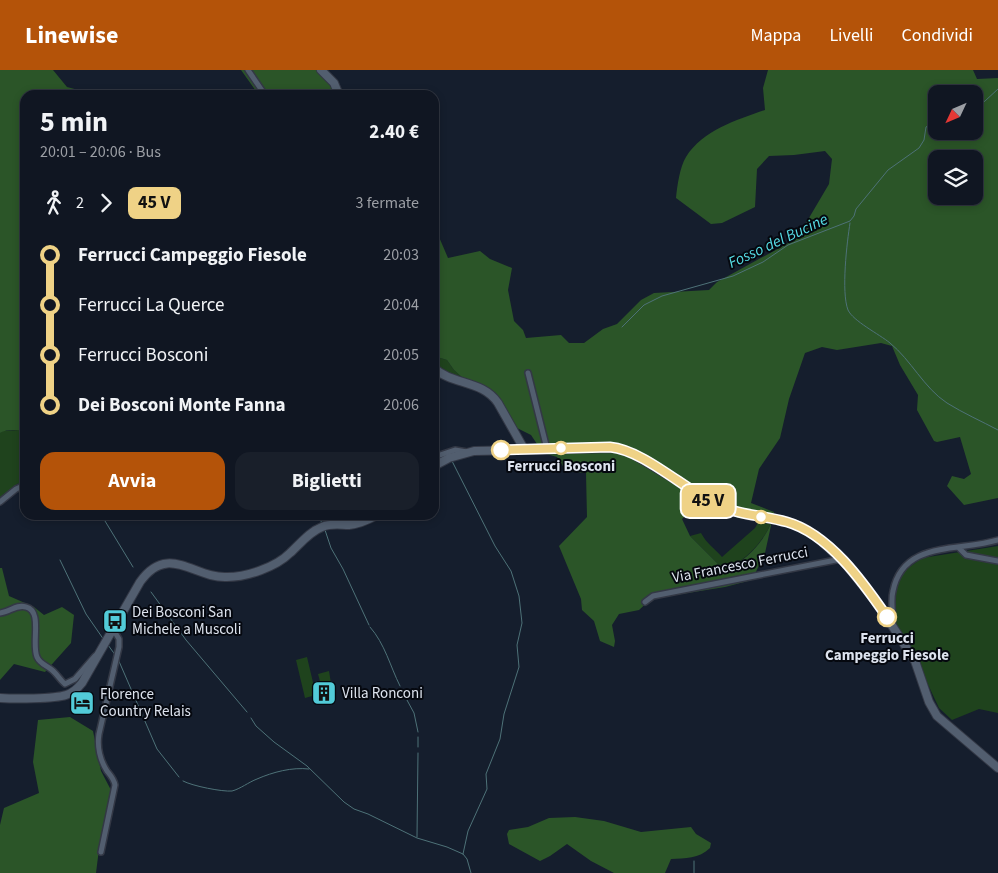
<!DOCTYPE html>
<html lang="it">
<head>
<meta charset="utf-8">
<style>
  :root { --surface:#101622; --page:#191f2a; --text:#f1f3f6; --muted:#9c9fa5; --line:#303540; --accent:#b45309 }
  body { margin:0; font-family:"Source Sans 3",sans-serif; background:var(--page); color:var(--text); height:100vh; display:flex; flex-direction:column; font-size:19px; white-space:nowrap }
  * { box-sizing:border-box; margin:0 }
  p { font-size:16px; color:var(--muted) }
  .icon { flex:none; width:28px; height:28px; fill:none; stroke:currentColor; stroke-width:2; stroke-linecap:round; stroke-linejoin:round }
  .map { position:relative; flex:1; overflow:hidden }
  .sheet { position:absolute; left:20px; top:20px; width:419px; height:430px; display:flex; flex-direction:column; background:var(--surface); border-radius:15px; box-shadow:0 2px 8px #0003,0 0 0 1px var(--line) }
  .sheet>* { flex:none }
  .badge { padding:0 10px; border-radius:8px; font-size:18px; line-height:32px }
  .needle { width:32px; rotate:226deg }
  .tools { position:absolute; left:928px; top:15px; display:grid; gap:10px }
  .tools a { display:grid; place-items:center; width:55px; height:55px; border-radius:10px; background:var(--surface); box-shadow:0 2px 8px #0003,0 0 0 1px var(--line); font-size:25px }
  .map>.badge { position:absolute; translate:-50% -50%; box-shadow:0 0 0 2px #fff }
  .legs { display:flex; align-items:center; gap:8px; height:55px; padding:0 20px; font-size:16px }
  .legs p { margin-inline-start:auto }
  .head { display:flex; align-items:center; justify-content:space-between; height:85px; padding:0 20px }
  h1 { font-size:28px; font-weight:700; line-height:38px }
  .cta { display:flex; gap:10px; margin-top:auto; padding:10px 20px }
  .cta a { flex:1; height:58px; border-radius:15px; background:var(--accent); color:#fff; font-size:20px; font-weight:700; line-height:58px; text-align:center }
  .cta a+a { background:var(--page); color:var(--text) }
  ul { padding:0 20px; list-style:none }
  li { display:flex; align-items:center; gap:18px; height:50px; font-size:19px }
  li i { display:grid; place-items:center; width:8px; height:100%; margin:0 6px; background:currentColor }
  li i::after { content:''; width:12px; height:12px; margin:-6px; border:4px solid; border-radius:50%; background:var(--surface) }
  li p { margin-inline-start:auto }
  li:first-child i { background:linear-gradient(#0000 50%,currentColor 0) }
  li:last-child i { background:linear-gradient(currentColor 50%,#0000 0) }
  header { display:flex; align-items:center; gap:30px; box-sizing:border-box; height:70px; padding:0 25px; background:var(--accent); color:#fff }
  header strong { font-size:24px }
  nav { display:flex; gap:28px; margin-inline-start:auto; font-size:18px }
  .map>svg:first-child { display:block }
</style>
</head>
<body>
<header>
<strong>Linewise</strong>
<nav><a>Mappa</a><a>Livelli</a><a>Condividi</a></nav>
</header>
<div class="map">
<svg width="998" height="803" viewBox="0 0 998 803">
  <rect width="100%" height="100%" fill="#151e2d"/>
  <path fill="#1f431d" d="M434,286L447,290L454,300L465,310L447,303L434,295Z
    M19,360L25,361V412L17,414L0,428V363L3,361Z
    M759,451L771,453C765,469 738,504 718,494L690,466L701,463C707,474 714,478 722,487L755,458Z
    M998,476V643L979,639L952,650L939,638L917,591L895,553L894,524L904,501L922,488Z
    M307,587L316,625L305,628L296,590Z
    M329,601L331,613L321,615L318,604Z"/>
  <path fill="#2b5528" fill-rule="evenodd" d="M0,0H53L67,17L90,23L91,25H25V361C17,360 7,359 0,363Z
    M241,0H317L328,12L353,25H256V21Z
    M768,0H973L977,9L998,8V428L964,435L947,416L952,406L964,409L971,404L960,367L937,372L934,371L917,340L918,325L900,295L892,276L881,273L837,280L822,277L805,283L789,329L780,368L759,399L751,433L774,442L765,483L752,510L725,517L651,529L639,540L619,544L612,555L615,571L614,577L600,571L594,551L582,540L581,529L559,476L587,447L586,403L566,401L557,387L543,383L531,365L517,358L494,326L465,310L454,300L447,290L434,286V166L439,167L448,188L480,181L490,189L512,198L508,220L514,251L523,260L526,268L561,265L569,273H584L603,259L617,254L641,230L654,223L709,220L717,212L794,170L806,153L829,114L832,89L825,81L794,85L769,86L757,99L755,137L722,153L711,154L676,128C677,117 680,96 686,87C703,60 737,50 765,40L763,18ZM936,24H974V61H936ZM936,89H974V126H936ZM702,431L738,448L771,453C765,470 738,504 718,494L690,466L682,449Z
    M0,498H2L9,526L34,537L44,545L62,537L74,545L71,573L45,602L14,594L0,610Z
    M70,647L93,661L101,701L112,722L99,779L96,803H0V755L4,738L39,723L33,692L38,650Z
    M575,747L604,751L641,762L691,757L696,764L711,773L710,778C699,789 685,788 671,789L665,803H614L591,791L567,774L550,786L540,791L509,774L507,764L509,760L528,757L549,748Z"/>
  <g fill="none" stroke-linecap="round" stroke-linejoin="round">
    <path stroke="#4e7278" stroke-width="1" d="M974,38L985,31L998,19
      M850,153C847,172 841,222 848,240C853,251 879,264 890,273C911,290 924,318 947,333C963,343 981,351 998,360
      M622,257L644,235L662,226L733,206L763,192L788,175L850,151L854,146L856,139L888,100L919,78L924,70L926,57L936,51
      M452,391L495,476L511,501L519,526L522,553L517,575L519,597L504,644L500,669L486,704L487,719L468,761L463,784
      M319,445L322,454
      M105,451L133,497
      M325,460L331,478L343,499L369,555
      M60,490L86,544L104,570
      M151,522L186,570L247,642
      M370,557C385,574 390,596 400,616
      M108,575L116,586
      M118,589L157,679L179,707
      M401,619L414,643L418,662
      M251,648L256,656L274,672L307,696L344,732L354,739L368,744L417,768L447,777L463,784L467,789L471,803
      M418,667V677
      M183,711C192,716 223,722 232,721C240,719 249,712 257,709C273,702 292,697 309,699
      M417,767L418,683
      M694,803V791"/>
    <defs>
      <path id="street" d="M248,0L265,25
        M528,303L547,379
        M434,387L455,380L467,382
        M0,432L16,419L25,415
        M959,478L966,485L998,491
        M645,532L653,526L841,489
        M0,543C10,542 16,534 26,537C43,541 31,573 37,587C40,594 46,595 52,600C57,604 60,610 65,614L75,609L95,586
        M892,556C894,544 890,532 893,521C903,470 959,482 998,470
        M101,782L115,715C114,709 111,706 107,701C100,690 97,676 99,664L119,577V569L113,559"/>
      <path id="secondary" d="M321,0L334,13L339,25
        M434,298C452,315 483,310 498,333L524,379
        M434,396L449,388L474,381L615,378L631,383L721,437L747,445L788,452L804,458L820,470L845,493L878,534L915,591L929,632L937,646L998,698
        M0,628C14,629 54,629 66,625C73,623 78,618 82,613L140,512C168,472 195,509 227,507C247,507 276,497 290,483C300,474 309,462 322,457C331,453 340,455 349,455C359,454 368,450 377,445"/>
    </defs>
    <use href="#street" stroke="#333845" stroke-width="8"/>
    <use href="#secondary" stroke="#333845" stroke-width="10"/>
    <use href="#street" stroke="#525e6f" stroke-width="5"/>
    <use href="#secondary" stroke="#525e6f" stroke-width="8"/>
  </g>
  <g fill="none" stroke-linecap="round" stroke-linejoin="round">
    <defs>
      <path id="line-1" d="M501,380L610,377C642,380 681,416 710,431C737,446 759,444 787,452C829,464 863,512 887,547"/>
    </defs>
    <use href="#line-1" stroke="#fff" stroke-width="11"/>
    <use href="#line-1" stroke="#efd286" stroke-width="8"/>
  </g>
  <defs>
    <symbol id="bus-square" viewBox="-11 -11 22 22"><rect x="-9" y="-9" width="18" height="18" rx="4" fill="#52cbd8" stroke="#05080f"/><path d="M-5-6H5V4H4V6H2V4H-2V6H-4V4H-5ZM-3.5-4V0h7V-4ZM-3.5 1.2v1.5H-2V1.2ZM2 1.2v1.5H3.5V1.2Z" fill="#111"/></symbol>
    <symbol id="building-square" viewBox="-11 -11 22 22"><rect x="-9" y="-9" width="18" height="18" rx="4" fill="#52cbd8" stroke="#05080f"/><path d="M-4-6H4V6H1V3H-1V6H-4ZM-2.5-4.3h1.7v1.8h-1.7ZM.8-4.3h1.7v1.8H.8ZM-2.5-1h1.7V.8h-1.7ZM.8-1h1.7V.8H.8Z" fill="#111"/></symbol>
    <symbol id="hotel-square" viewBox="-11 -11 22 22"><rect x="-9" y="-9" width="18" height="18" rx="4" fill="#52cbd8" stroke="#05080f"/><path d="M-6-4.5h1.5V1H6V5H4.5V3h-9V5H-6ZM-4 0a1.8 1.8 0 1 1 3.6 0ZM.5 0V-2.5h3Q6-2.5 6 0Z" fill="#111"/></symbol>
  </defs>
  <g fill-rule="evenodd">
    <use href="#bus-square" x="101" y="537" width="28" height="28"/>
    <use href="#building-square" x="310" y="609" width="28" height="28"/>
    <use href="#hotel-square" x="68" y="619" width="28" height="28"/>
  </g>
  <g fill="#fff" stroke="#efd286" stroke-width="2.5">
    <circle cx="561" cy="378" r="6"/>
    <circle cx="501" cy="380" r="9"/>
    <circle cx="761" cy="447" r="6"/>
    <circle cx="887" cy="547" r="9"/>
  </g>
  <g text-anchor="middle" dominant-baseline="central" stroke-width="4" stroke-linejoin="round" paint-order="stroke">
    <g font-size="15" font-weight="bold" fill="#dde3ee" stroke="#05080f">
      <text x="561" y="396">Ferrucci Bosconi</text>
      <text x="887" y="568">Ferrucci<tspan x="887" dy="17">Campeggio Fiesole</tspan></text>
    </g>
    <g font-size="15" fill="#dde3ee" stroke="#05080f">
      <text transform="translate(740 495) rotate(-11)">Via Francesco Ferrucci</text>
    </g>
    <g font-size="15" fill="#dde3ee" stroke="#05080f" text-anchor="start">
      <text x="132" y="542">Dei Bosconi San<tspan x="132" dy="17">Michele a Muscoli</tspan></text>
      <text x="342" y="623">Villa Ronconi</text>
      <text x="100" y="624">Florence<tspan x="100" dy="17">Country Relais</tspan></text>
    </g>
    <g font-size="16" font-style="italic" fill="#56dce5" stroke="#05080f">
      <text transform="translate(778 171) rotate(-25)">Fosso del Bucine</text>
    </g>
  </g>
</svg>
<div class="tools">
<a><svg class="needle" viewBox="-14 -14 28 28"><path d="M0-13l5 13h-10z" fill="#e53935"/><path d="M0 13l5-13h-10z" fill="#9c9fa5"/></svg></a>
<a><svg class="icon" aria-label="layers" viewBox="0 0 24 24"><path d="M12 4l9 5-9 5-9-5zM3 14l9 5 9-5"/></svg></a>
</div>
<b class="badge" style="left:708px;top:431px;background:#efd286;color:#111">45 V</b>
<section class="sheet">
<div class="head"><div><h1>5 min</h1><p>20:01 – 20:06 · Bus</p></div><b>2.40 €</b></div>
<div class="legs"><svg class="icon" aria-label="walk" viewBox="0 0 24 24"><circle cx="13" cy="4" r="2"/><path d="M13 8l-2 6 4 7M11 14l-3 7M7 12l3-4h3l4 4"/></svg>2<svg class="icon" aria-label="forward" viewBox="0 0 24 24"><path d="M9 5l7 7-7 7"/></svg><b class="badge" style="background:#efd286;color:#111">45 V</b><p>3 fermate</p></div>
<ul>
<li><i style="color:#efd286"></i><b>Ferrucci Campeggio Fiesole</b><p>20:03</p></li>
<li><i style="color:#efd286"></i><span>Ferrucci La Querce</span><p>20:04</p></li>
<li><i style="color:#efd286"></i><span>Ferrucci Bosconi</span><p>20:05</p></li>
<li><i style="color:#efd286"></i><b>Dei Bosconi Monte Fanna</b><p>20:06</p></li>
</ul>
<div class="cta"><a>Avvia</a><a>Biglietti</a></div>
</section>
</div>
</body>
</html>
